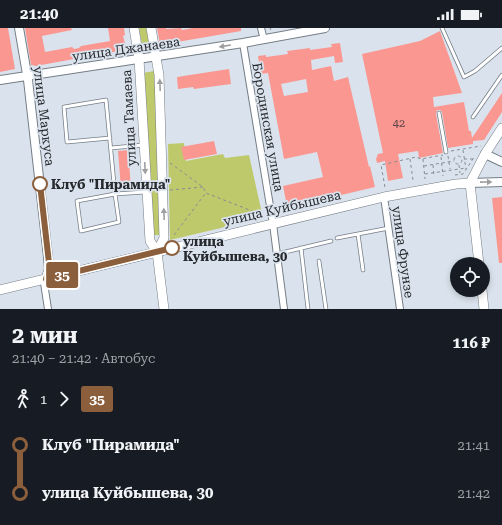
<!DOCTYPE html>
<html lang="ru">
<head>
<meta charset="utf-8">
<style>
  :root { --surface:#171b24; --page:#242831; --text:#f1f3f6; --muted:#9ea1a6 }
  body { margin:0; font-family:"Roboto Serif",serif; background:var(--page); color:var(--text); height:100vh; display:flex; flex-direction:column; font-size:15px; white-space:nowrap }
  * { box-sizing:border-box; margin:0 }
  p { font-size:13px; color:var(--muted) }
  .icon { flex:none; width:22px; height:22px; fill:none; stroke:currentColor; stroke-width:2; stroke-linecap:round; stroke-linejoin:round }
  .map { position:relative; height:281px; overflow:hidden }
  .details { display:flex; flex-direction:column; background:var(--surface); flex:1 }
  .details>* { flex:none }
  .badge { padding:0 8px; border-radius:3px; font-size:14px; line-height:26px }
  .controls { position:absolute; left:450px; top:229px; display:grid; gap:8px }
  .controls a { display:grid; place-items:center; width:40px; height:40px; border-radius:50%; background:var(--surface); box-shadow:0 2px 6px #0003; font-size:20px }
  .map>.badge { position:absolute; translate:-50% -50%; box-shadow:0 0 0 2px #fff }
  .legs { display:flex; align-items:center; gap:6px; height:44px; padding:0 12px; font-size:13px }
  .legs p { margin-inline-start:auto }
  .overview { display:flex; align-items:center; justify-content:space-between; height:68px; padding:0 12px }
  h1 { font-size:22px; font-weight:700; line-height:30px }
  ul { padding:0 12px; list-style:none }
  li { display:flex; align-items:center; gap:14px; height:48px; font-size:15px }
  li i { display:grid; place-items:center; width:6px; height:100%; margin:0 5px; background:currentColor }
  li i::after { content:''; width:10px; height:10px; margin:-5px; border:3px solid; border-radius:50%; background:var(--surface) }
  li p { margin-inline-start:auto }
  li:first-child i { background:linear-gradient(#0000 50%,currentColor 0) }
  li:last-child i { background:linear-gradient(currentColor 50%,#0000 0) }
  .status { display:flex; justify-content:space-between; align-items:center; height:28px; padding:0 20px; background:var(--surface); direction:ltr }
  .status svg { height:11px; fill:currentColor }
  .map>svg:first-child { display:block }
</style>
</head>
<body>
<div class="status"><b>21:40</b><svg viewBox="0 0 49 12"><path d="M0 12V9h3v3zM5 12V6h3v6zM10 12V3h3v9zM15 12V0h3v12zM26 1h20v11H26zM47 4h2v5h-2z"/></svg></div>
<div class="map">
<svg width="502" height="281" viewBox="0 0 502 281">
  <rect width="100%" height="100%" fill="#dae3ed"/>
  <path fill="#bec96b" d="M139,0H147L151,20L143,22Z
    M154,43L163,207H151L143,45Z
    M184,115L186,133L223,126L225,130L249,127L263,190L170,212L168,116Z"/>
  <path fill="#fb9791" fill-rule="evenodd" d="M0,0H8L15,41L0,44Z
    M25,0H71L72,2L42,8L45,24L72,19L74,21L79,20L81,18L110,13L108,0H124L125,7L123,8L126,19L125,22L84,29L82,28L76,29L74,31L36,38L31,37Z
    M157,0H166V1L181,0L182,2L193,0H241V3L160,17Z
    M440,3L462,65L433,69L434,79L464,74L469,103H471L472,110L502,65V84L484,112L473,113V116L448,120L442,84L440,82H437L436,86L443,125L419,130L418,123L398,126L403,150L388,153L385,133L377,135L376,131L378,126L383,125L362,26L420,13Z
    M340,15L343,34L335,35L334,28L311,32L312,42L331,38L334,53L348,49L369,139L370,138L375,159L333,169L332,166L319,169V170L287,178L283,158L323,149L317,124L284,131L268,45L261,46L258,28L266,27V29L288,26L287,23L310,20V22L332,19L331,16ZM306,51L308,64L284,68L281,56Z
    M229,41L231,56L194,61L193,59L178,61L177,49Z
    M214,113L217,126L184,132L181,119Z
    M128,122L131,160L121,161L118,123Z
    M502,169V235H499L492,170Z"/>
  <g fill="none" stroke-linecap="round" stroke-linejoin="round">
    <defs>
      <path id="service" d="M442,0L464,49L475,43L502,20
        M439,85L446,124
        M473,89L502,47
        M110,110L67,114L64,79L106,72C109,103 112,135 115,166L77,173L81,203L119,194L115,166L145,164
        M111,120L143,117
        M358,206L363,242
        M337,210L389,200
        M301,220L308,281
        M277,226L331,213
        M319,233L326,281"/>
      <path id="minor" d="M261,0L264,12
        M243,15L273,196L284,281
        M384,169L400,281
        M46,251L44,255L48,281"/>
      <path id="tertiary" d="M19,0L28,52L48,229L49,241L46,251
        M0,52L243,15L325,0
        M485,126L502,134
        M470,155L502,154"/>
      <path id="secondary" d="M134,0L139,31L150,213L157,224L164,281
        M151,0L159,47L164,210L157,224
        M479,236L470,155L485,126L502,100
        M0,262L384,169L456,156L470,155
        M482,262L484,281"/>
    </defs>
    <use href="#service" stroke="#757d86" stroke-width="4.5"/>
    <use href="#minor" stroke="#757d86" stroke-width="8"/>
    <use href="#tertiary" stroke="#757d86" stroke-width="10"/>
    <use href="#secondary" stroke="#757d86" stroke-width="10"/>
    <path stroke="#868c94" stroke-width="1" stroke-dasharray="3 3" stroke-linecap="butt" d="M270,0L271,2
      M463,122L466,141
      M451,123L481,118
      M454 132a4 4 0 1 1 8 0a4 4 0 1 1-8 0Z
      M448,128L450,141
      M441,129L443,148
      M410,131L413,152
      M423,131L425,151
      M464,131H473
      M170,135L203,159L206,165L252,183L254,192
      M433,137L434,149
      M459,137L460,145
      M424,138L454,133
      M425,146L466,140
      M455,147L463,146L475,128
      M385,159L381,137L416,129L421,131L443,127
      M170,162L203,159
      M277,183L282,182
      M174,207L205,166"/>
    <use href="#service" stroke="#fff" stroke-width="3"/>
    <use href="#minor" stroke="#fff" stroke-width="6"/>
    <use href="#tertiary" stroke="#fff" stroke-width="8"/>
    <use href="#secondary" stroke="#fff" stroke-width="9"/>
  </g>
  <defs><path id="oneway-solid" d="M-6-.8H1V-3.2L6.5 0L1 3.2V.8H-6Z"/></defs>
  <g fill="#9d9fa0">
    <use href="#oneway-solid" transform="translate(225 18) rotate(171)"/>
    <use href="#oneway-solid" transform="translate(160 57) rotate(-92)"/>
    <use href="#oneway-solid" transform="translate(145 140) rotate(87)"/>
    <use href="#oneway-solid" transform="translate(486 154) rotate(-1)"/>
    <use href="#oneway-solid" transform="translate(164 186) rotate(-92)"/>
  </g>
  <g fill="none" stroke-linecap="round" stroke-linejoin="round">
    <defs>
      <path id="line-1" d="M40,156L49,235V241L46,251L172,220"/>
    </defs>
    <use href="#line-1" stroke="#fff" stroke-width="9"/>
    <use href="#line-1" stroke="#8b5e3c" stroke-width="6"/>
  </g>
  <g fill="#fff" stroke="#8b5e3c" stroke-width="2">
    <circle cx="40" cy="156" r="7"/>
    <circle cx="172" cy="220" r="7"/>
  </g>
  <g text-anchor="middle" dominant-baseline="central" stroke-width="3.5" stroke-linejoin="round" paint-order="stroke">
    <g font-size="11" fill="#5b4446">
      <text x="399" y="95">42</text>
    </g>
    <g font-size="13" fill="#26292d" stroke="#dae3ed">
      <text transform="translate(126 21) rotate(-8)">улица Джанаева</text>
      <text transform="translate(44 88) rotate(83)">улица Маркуса</text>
      <text transform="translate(129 90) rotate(-93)">улица Тамаева</text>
      <text transform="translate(268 99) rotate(80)">Бородинская улица</text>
      <text transform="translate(282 180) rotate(-13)">улица Куйбышева</text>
      <text transform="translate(403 224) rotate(82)">улица Фрунзе</text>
    </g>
    <g font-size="13" font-weight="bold" fill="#26292d" stroke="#dae3ed" text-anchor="start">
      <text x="51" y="156">Клуб "Пирамида"</text>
      <text x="183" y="213">улица<tspan x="183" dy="15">Куйбышева, 30</tspan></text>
    </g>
  </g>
</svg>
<div class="controls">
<a><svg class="icon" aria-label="locate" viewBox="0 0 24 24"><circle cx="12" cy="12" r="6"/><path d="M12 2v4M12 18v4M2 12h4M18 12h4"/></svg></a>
</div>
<b class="badge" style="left:62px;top:247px;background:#8b5e3c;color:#fff">35</b>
</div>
<section class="details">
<div class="overview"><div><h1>2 мин</h1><p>21:40 – 21:42 · Автобус</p></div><b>116 ₽</b></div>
<div class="legs"><svg class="icon" aria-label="walk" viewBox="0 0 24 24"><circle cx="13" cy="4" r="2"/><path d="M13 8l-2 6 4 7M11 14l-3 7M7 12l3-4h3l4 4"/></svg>1<svg class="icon" aria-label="forward" viewBox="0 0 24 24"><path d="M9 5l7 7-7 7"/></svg><b class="badge" style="background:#8b5e3c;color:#fff">35</b></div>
<ul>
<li><i style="color:#8b5e3c"></i><b>Клуб &quot;Пирамида&quot;</b><p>21:41</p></li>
<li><i style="color:#8b5e3c"></i><b>улица Куйбышева, 30</b><p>21:42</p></li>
</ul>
</section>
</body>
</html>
